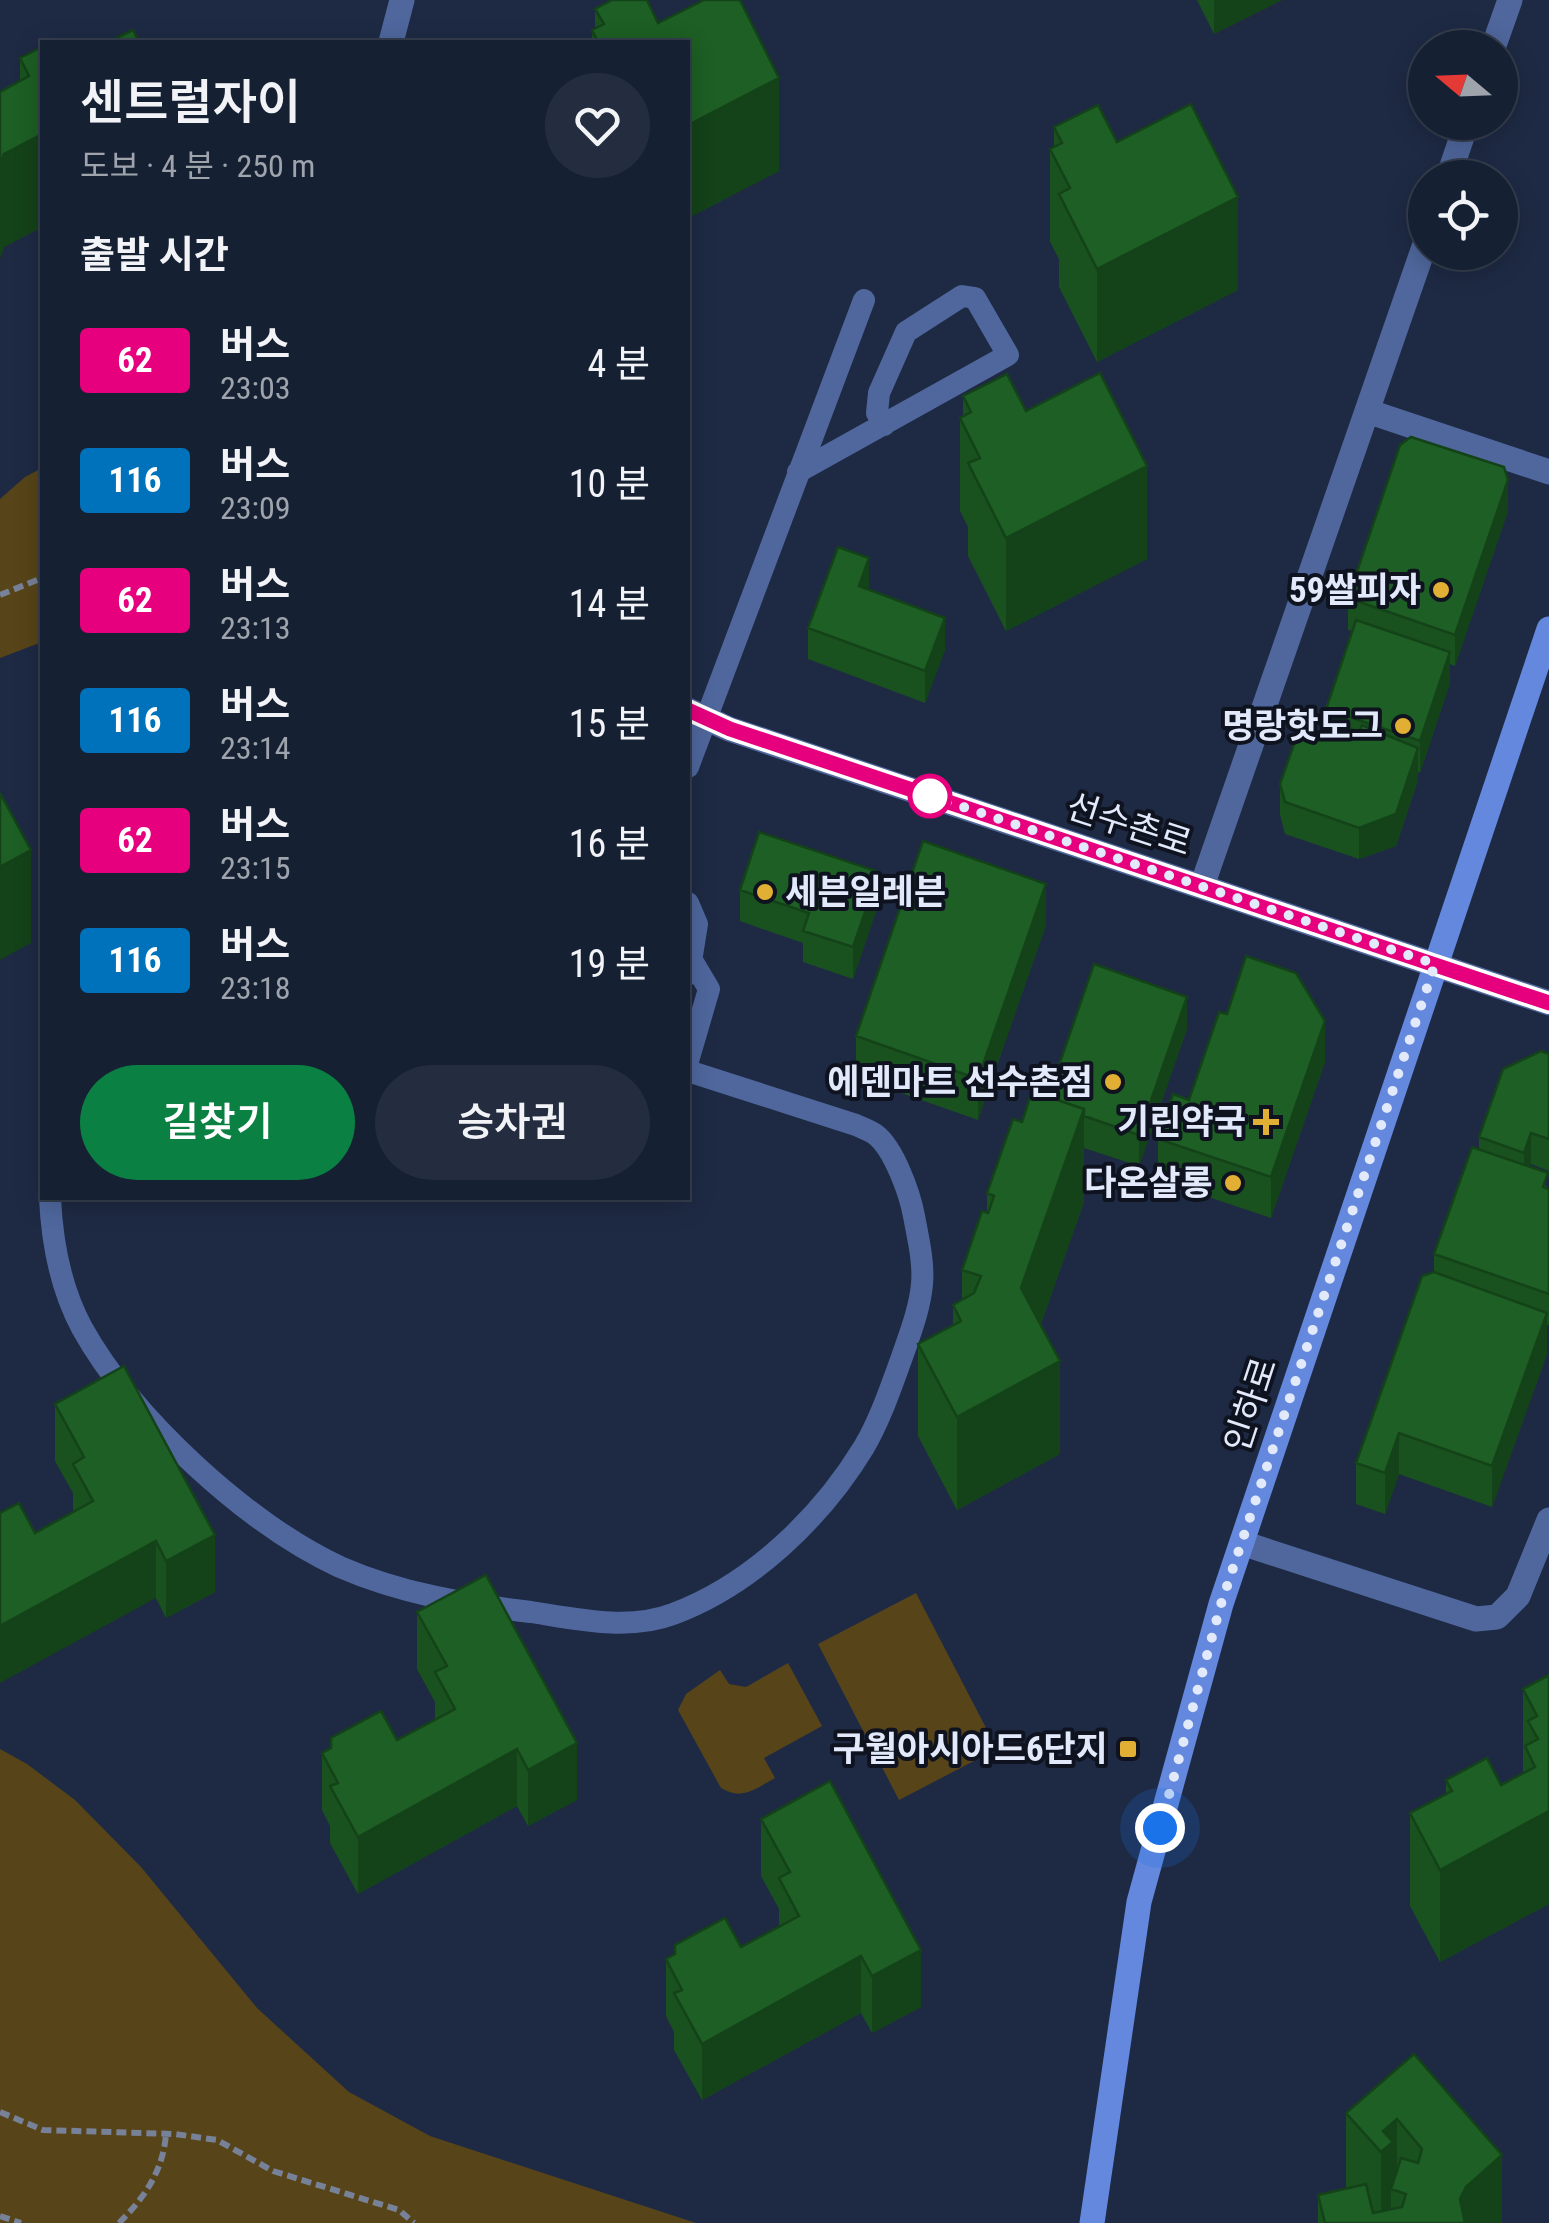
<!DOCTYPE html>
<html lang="ko">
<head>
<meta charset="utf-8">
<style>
  :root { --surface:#162033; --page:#232d3f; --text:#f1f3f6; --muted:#9ea3ac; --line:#353e4e; --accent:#0b8043 }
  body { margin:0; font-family:"Roboto Condensed","Noto Sans KR",sans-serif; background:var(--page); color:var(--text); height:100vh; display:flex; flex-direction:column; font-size:38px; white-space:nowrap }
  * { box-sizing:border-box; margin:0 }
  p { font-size:32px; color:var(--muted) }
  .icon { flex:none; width:55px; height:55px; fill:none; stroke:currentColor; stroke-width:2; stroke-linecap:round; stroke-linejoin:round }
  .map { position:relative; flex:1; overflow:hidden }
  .panel { position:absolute; left:40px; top:40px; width:650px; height:1160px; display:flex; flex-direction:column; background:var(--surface); border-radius:0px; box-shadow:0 5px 25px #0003,0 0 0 2px var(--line) }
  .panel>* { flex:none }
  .badge { padding:0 20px; border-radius:8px; font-size:35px; line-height:65px }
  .needle { width:65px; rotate:289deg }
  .fabs { position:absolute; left:1408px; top:30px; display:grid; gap:20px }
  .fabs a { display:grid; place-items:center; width:110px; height:110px; border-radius:50%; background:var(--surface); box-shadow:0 5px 25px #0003,0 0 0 2px var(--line); font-size:50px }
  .you { position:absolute; width:50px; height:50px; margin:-25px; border:8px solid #fff; border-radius:50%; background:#1a73e8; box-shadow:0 0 0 15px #1a73e833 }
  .map>.badge { position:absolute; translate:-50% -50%; box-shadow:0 0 0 5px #fff }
  h2 { padding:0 40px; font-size:38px; line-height:90px }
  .round { display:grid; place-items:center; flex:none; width:105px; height:105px; border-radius:52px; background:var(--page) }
  .overview { display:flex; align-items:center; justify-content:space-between; height:170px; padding:0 40px }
  h1 { font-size:48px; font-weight:600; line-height:75px }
  .primary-button { display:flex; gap:20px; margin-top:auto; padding:20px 40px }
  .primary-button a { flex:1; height:115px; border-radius:60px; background:var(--accent); color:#fff; font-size:40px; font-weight:600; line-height:115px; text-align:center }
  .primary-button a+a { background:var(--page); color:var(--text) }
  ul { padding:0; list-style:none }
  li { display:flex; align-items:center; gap:30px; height:120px; padding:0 40px }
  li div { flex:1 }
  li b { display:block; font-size:38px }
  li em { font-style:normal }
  li .badge { min-width:110px; font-weight:700; text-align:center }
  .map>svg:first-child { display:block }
</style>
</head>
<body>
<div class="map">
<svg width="1549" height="2223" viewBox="0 0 1549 2223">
  <rect width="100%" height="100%" fill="#1e2a44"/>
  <path fill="#574419" d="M42,468V642L0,658V499L25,477Z
    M916,1593L997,1749L899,1800L818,1644Z
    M788,1663L822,1726L764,1758L775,1778C755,1789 742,1801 721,1788L678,1710L686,1694L720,1670L729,1684L746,1687Z
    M0,1749L27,1764L75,1800L141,1867L257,2008L349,2092L430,2136L696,2223H0Z"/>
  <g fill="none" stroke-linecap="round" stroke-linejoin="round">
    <path stroke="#778198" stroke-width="6" stroke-dasharray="10 5" stroke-linecap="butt" d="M0,595L42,578
      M0,2112L43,2130L175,2134L217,2140L273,2171L399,2210L414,2223
      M0,2216L21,2223
      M119,2223C145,2197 163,2171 166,2134"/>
    <path stroke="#4f679d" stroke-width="22" d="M798,472L1008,355L975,298L962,296L906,332L879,393L877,413L884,425
      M688,767L864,300
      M688,903L697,924L689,974
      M688,1061L709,989L693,962
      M50,1198C52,1241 61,1289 82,1328C132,1418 247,1524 340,1567C402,1594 465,1604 531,1612C576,1619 629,1631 673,1614C751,1585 821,1518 864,1447C880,1420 891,1387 902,1357C910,1334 920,1308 922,1284C924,1262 918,1238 914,1216C910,1194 894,1149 876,1135C871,1131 862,1128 856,1125L688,1071"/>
    <path stroke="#4f679d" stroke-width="25" d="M391,42L402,0
      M1493,48L1510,0
      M1448,178L1467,122
      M1367,411L1549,472
      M688,710L729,729L1549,1003
      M1202,886L1425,244
      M1242,1543L1476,1619L1497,1617L1518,1596L1549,1520"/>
    <path stroke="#6388de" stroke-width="25" d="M1092,2223L1139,1902L1221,1604L1549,629"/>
  </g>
  <path fill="#19521f" d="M612,0H647L658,23L704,0H740L779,78V171L688,218V42H592V30L595,28V9Z
    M1197,0H1282L1214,34Z
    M42,47V227L4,247L20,81V58Z
    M1054,127L1117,142L1238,290L1097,362L1059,287V259L1050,242V149L1054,147Z
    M963,396L1026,411L1147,559L1006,631L968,556V527L960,511V418L963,416Z
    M1508,511L1455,666L1450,664V683L1420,773L1418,772V780L1396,846L1359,859L1285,834L1280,815V784L1324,735L1326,729V709L1352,631L1348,630V598Z
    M869,589L945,650L925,703L808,659V628Z
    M740,890L879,903L853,979L803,962V943L740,921Z
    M1046,925L978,1120L856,1077V1036Z
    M1187,1029L1139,1166L1084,1148V1202L1041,1324L1060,1454L957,1510L918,1436V1344L953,1325V1305L962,1300V1270L987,1213V1193L1022,1122L1048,1097Z
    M1549,1054V1171L1531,1164L1530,1167L1549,1189V1325H1547V1354L1492,1507L1399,1474L1385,1514L1356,1504V1463L1434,1272V1254L1479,1149V1137Z
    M1325,1062L1271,1218L1158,1180V1139L1189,1100Z
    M55,1404L215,1592L166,1618L156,1598L35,1533L73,1512V1493L55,1461Z
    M417,1612L577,1800L528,1826L517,1806L358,1894L330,1843V1826L322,1810V1753L331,1748L397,1740L435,1720V1702L417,1669Z
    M1549,1675V1904L1440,1962L1410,1906V1813L1446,1794V1780L1501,1785L1523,1774V1689Z
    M761,1819L921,2007L872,2033L861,2013L702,2100L674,2050V2032L666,2016V1959L741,1947L779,1927V1909L761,1876Z
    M1414,2054L1502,2223H1318V2195L1346,2188V2113Z"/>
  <path fill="#144219" d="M1214,0H1282L1214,34Z
    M779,78V171L688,218V125Z
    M42,134V227L4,247L0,259V166L4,154Z
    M1238,197V290L1097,362V269Z
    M1147,466V559L1006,631V538Z
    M1508,480V511L1455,666V635Z
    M869,558V590L859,586Z
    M945,618V650L925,703V671Z
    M1450,652V683L1420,773V741Z
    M1418,748V780L1396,846L1359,859V828Z
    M31,850V943L0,960V867Z
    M879,872V903L853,979V947Z
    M1046,884V925L978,1120V1079Z
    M1187,997V1029L1139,1166V1135Z
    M1325,1021V1062L1271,1218V1177Z
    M1084,1109V1202L1021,1380V1288Z
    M1531,1133V1164L1524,1184V1153Z
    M1547,1313V1354L1492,1507V1466Z
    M1060,1361V1454L957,1510V1417Z
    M1399,1433V1474L1385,1514V1473Z
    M215,1535V1592L166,1618V1561Z
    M156,1541V1598L0,1683V1626Z
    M577,1743V1800L528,1826V1770Z
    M517,1749V1806L358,1894V1837Z
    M1549,1811V1904L1440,1962V1870Z
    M921,1950V2007L872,2033V1976Z
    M861,1956V2013L702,2100V2044Z
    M1397,2119V2191L1391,2189V2223H1381V2152L1383,2131Z
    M1502,2155V2223H1460V2199L1466,2187Z"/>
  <path fill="#1d5f24" stroke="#144219" stroke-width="2.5" d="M612,0H647L658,23L704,0H740L779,78L688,125V42H598L592,30L604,24L595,9Z
    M133,30L139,42H108Z
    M42,47V134L4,154L0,166V92L29,76L20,58Z
    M1191,104L1238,197L1097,269L1059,194L1070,188L1050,149L1062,143L1054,127L1098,105L1117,142Z
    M1100,373L1147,466L1006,538L968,463L980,458L960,418L971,412L963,396L1007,374L1026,411Z
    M1411,437L1504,467L1508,480L1455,635L1348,598L1400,445Z
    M838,547L869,558L859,586L945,618L925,671L808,628Z
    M1356,620L1450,652L1420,741L1326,709Z
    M1329,721L1359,732L1362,725L1418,748L1396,814L1359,828L1285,802L1280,784L1300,727L1324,735Z
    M0,793L31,850L0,867Z
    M759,832L879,872L853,947L803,931L809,913L740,890Z
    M923,841L1046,884L978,1079L856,1036Z
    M1246,956L1296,973L1325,1021L1271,1177L1158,1139L1173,1094L1189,1100L1219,1012L1227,1014Z
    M1094,964L1187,997L1139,1135L1084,1116V1109L1048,1097Z
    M1541,1051L1549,1054V1139L1531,1133L1524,1153L1479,1137L1503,1069Z
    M1032,1091L1084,1109L1021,1288L1060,1361L957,1417L918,1344L961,1321L953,1305L974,1293L981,1276L962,1270L982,1211L988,1213L994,1196L987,1193L1013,1119L1022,1122Z
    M1472,1147L1548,1173L1543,1187L1549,1189V1294L1434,1254Z
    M1434,1272L1547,1313L1492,1466L1399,1433L1385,1473L1356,1463L1422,1276Z
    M124,1366L215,1535L166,1561L156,1541L0,1626V1513L19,1503L35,1533L93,1501L73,1464L84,1457L55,1404Z
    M486,1575L577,1743L528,1770L517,1749L358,1837L330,1786L338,1783L322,1753L331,1748V1738L381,1711L397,1740L455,1709L435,1672L447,1666L417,1612Z
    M1549,1675V1811L1440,1870L1410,1813L1452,1791L1446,1780L1487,1758L1501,1785L1535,1767L1525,1746L1538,1739L1528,1721L1537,1716L1523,1689Z
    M830,1781L921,1950L872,1976L861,1956L702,2044L674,1993L682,1990L666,1959L675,1954V1945L725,1918L741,1947L799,1916L779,1878L790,1872L761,1819Z
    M1414,2054L1502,2155L1466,2187L1460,2199L1465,2223H1325L1318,2195L1366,2184L1373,2213L1402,2207L1406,2194L1391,2189L1401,2158L1418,2163L1422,2149L1397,2119L1383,2131L1393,2142L1381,2152L1346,2113Z"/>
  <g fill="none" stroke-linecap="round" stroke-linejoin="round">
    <defs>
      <path id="line" d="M688,710L730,729L1549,1003"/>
    </defs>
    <use href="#line" stroke="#fff" stroke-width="22"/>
    <use href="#line" stroke="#e6007e" stroke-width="15"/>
    <path stroke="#e1e9fb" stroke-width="10" stroke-dasharray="0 18" d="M930,796L1435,964L1221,1604L1160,1828"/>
  </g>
  <g fill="#e1af34" stroke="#0e131f" stroke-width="4">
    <circle cx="1441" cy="590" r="10"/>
    <circle cx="1403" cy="726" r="10"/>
    <circle cx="765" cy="892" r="10"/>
    <circle cx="1113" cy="1082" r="10"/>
    <path d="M1261 1107h10v10h10v10h-10v10h-10v-10h-10v-10h10z"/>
    <circle cx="1233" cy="1183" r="10"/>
    <rect x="1118" y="1739" width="20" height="20" rx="5"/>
  </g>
  <circle fill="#fff" stroke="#e6007e" stroke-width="5" cx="930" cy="796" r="20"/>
  <g text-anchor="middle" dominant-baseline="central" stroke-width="8" stroke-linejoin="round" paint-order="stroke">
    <g font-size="35" font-weight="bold" fill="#e1e9fb" stroke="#0e131f" text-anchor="end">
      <text x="1421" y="590">59쌀피자</text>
      <text x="1383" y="726">명랑핫도그</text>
      <text x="785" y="892" text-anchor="start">세븐일레븐</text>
      <text x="1093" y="1082">에덴마트 선수촌점</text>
      <text x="1246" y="1122">기린약국</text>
      <text x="1213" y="1183">다온살롱</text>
      <text x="1108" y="1749">구월아시아드6단지</text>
    </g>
    <g font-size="35" fill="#e1e9fb" stroke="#0e131f">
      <text transform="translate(1129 825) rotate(18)">선수촌로</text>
      <text transform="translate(1251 1405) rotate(-72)">인하로</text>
    </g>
  </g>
</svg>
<div class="fabs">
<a><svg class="needle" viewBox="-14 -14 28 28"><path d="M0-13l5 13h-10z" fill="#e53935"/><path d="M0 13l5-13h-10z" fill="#9ea3ac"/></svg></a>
<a><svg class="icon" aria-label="locate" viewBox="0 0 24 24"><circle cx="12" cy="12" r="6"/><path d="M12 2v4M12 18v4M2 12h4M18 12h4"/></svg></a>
</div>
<div class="you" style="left:1160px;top:1828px"></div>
<section class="panel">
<div class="overview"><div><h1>센트럴자이</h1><p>도보 · 4 분 · 250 m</p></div><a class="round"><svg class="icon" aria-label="heart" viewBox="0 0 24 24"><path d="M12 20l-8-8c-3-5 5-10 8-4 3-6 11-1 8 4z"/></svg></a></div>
<h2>출발 시간</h2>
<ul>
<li><span class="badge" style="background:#e6007e;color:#fff">62</span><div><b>버스</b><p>23:03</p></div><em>4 분</em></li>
<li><span class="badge" style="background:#0072bc;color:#fff">116</span><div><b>버스</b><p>23:09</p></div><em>10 분</em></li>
<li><span class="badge" style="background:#e6007e;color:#fff">62</span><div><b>버스</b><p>23:13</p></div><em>14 분</em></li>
<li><span class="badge" style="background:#0072bc;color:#fff">116</span><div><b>버스</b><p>23:14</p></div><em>15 분</em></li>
<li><span class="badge" style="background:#e6007e;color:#fff">62</span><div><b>버스</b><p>23:15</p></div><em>16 분</em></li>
<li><span class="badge" style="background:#0072bc;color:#fff">116</span><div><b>버스</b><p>23:18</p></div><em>19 분</em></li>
</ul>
<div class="primary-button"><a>길찾기</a><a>승차권</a></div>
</section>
</div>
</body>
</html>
